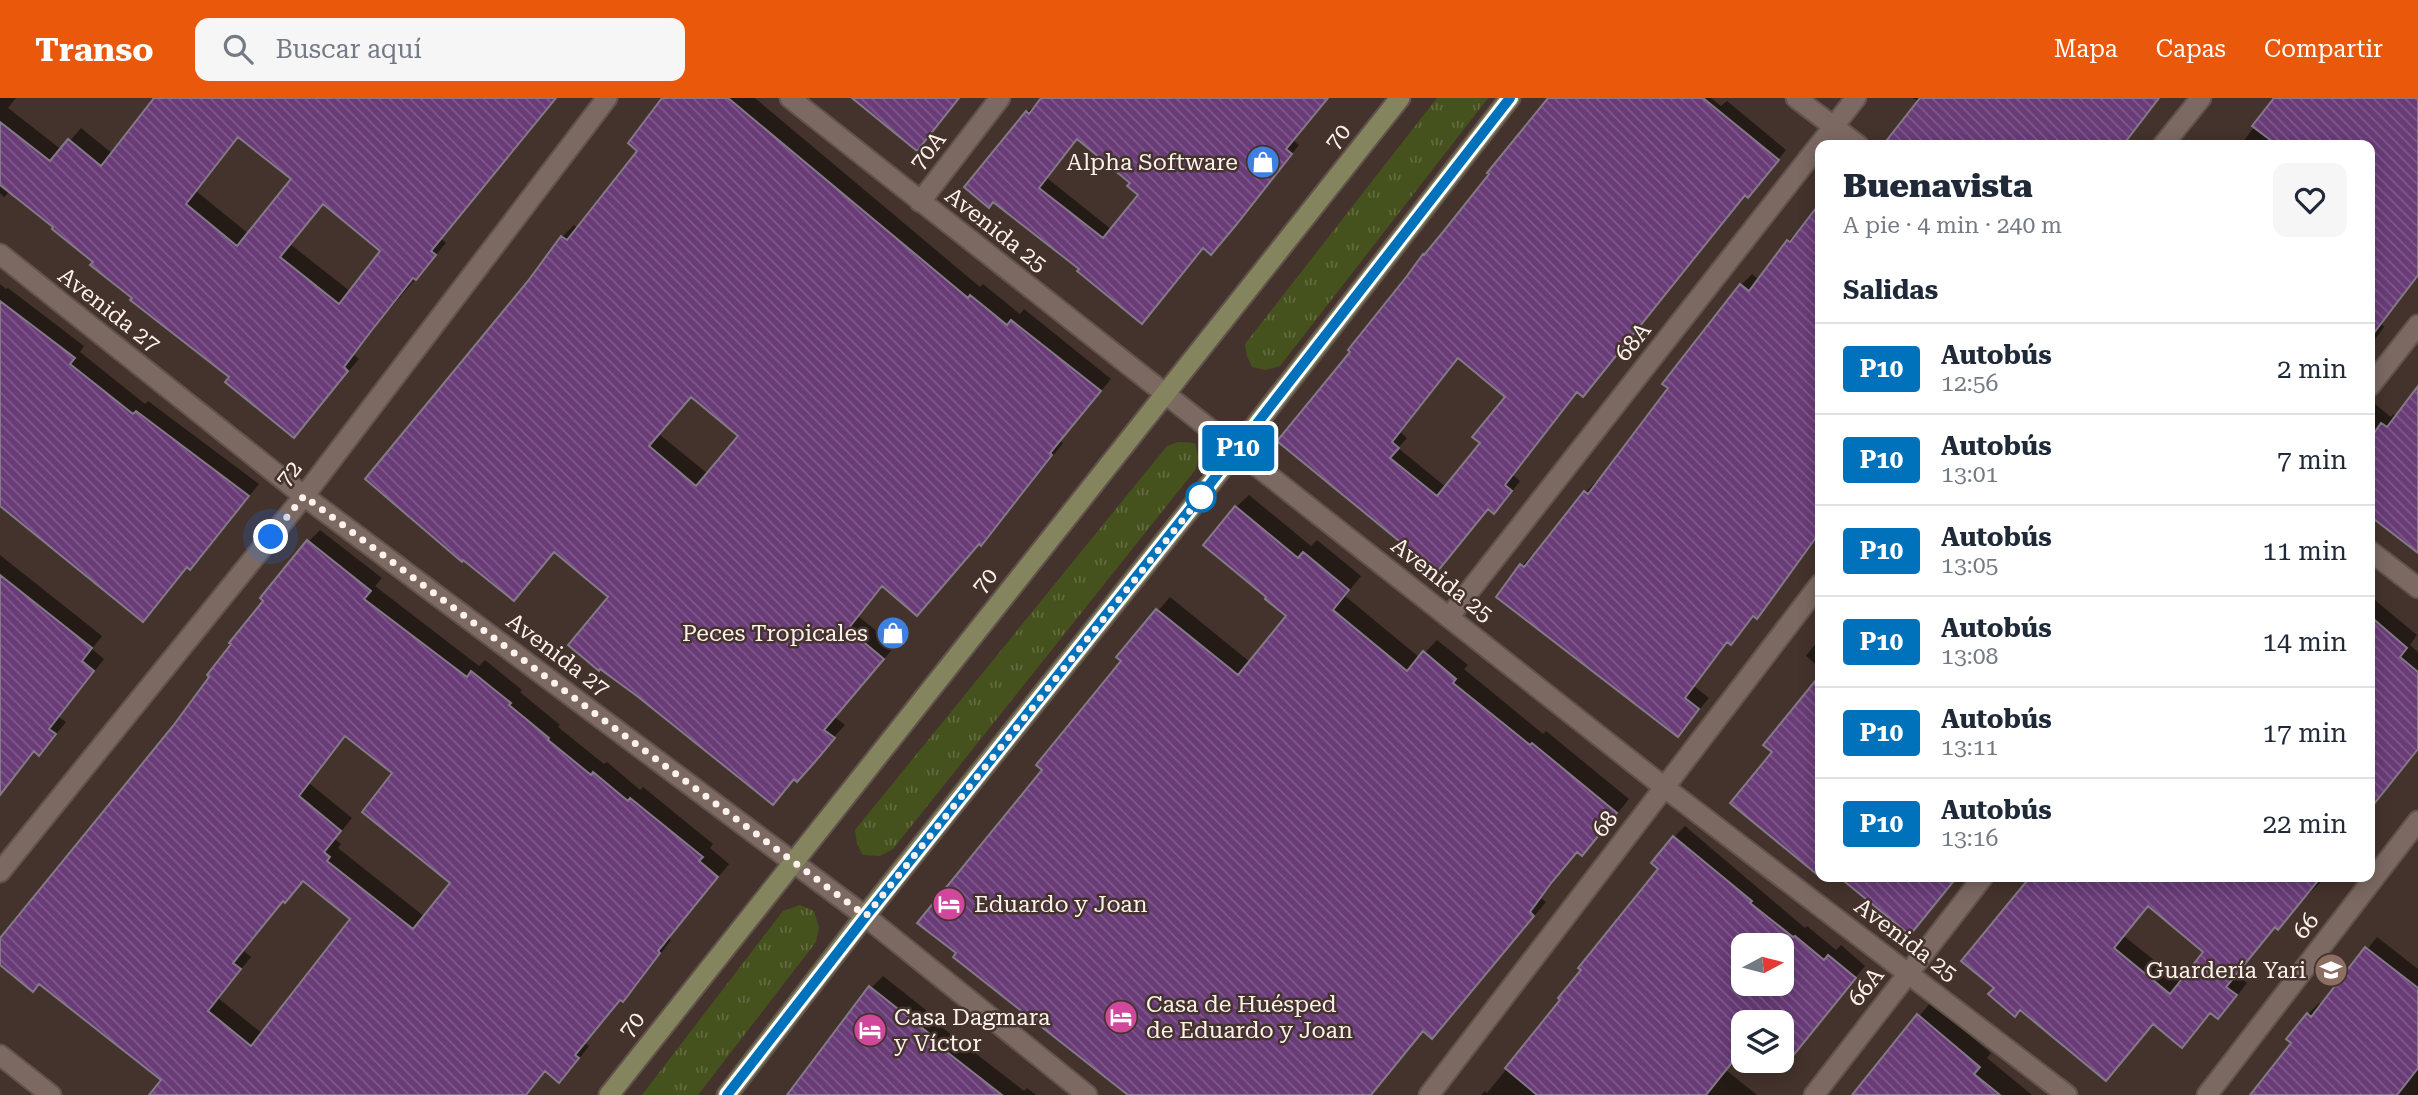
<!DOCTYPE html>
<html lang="es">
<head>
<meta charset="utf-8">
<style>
  :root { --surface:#fff; --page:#f6f6f7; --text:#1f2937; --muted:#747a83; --line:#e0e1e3; --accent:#ea580c }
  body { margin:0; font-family:"Roboto Serif",serif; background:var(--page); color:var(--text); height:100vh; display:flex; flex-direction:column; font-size:26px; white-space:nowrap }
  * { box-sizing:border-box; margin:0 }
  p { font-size:23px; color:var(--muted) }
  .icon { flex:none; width:38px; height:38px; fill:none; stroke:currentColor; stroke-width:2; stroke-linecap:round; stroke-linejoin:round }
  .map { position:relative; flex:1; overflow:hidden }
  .sheet { position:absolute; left:1815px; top:42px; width:560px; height:742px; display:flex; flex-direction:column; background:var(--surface); border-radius:14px; box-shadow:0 4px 18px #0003 }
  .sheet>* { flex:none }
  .badge { padding:0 14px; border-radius:5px; font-size:24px; line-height:46px }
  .needle { width:46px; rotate:83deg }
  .tools { position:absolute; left:1731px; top:835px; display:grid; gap:14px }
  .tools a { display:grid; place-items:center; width:63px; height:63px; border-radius:14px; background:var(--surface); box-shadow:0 4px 18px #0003; font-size:35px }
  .you { position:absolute; width:35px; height:35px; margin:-18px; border:5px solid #fff; border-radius:50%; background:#1a73e8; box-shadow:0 0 0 10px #1a73e833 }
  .map>.badge { position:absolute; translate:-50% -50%; box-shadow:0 0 0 4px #fff }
  h2 { padding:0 28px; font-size:26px; line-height:63px }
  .round { display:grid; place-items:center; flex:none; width:74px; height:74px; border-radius:14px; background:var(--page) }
  .head { display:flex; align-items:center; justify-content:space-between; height:119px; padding:0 28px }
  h1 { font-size:33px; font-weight:800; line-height:52px }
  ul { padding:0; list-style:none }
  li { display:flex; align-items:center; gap:21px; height:91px; padding:0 28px; border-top:2px solid var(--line) }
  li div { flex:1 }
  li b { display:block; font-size:26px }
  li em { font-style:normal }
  li .badge { min-width:77px; font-weight:700; text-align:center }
  header { display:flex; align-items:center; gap:42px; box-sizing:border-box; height:98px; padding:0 35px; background:var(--accent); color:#fff }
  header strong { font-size:33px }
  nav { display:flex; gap:38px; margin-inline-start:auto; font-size:24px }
  .search { width:490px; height:63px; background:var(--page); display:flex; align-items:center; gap:18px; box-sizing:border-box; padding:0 24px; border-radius:14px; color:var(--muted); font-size:26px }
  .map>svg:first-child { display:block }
</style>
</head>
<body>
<header>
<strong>Transo</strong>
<div class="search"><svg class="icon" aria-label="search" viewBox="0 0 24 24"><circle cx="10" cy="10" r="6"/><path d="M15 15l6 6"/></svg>Buscar aquí</div>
<nav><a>Mapa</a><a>Capas</a><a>Compartir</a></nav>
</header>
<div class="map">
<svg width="2418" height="997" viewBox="0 0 2418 997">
  <defs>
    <pattern id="grass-tufts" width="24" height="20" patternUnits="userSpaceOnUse" patternTransform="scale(1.75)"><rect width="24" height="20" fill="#46521e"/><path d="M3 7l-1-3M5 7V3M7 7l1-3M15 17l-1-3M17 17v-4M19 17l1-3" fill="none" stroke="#626b3f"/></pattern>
    <pattern id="building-back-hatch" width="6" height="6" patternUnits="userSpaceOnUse" patternTransform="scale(1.75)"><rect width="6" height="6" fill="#693c78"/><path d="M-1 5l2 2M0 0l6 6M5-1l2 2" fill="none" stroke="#7f598b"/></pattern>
  </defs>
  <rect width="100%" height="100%" fill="#44332c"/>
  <path fill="url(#grass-tufts)" d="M1437,0H1488L1280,268L1265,272L1252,269L1247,258L1245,246Z
    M1178,344L1195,345L1198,358L1196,371L893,751L880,758L863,757L857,746L855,732L1167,348Z
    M800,807L814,813L819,830L816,844L698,997H642L783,813Z"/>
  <path fill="#0007" fill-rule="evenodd" d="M0,0H16L8,10L62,52L81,30L113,56L156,0H557L441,140L446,145L384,218L354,257L359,261L294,337L231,279L134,199L56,128L10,93L4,99L0,95ZM239,38L294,81L249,136L196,93ZM324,105L382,153L351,194L290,146Z
    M664,0H755L980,189L983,186L1020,216L1024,211L1111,281L1060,343L1063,345L993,434L981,446L980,444L917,516L884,487L858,518L895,548L835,619L845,627L796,681L610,499L556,452L514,500L530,184L562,139L574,127L578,130L640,52ZM692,297L741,337L708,376L659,336Z
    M1044,0H1328L1293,42L1299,47L1219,146L1081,171L994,102L1027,14ZM1078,39L1132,84L1141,97L1112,132L1047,80Z
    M1550,0H1711L1721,8L1727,3L1786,52L1757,88L1746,96L1592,288L1583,297L1578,293L1513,377L1520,383L1503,405L1494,414L1489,409L1437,472L1279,343L1353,253ZM1459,259L1507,298L1482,345L1446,389L1398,350L1407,340L1400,334Z
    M1913,0H2159L2123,47H1906L1893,37L1919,4Z
    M2276,0H2418V178L2381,226L2384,229L2370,248V47H2236L2240,43L2242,45Z
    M1820,108V436L1767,508L1757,519L1755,517L1731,545L1729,543L1694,588L1709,600L1678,637L1522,468L1532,457L1535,459L1586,394L1596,383L1599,385L1670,290L1665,285L1741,187L1752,176L1759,182L1788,143L1799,132L1801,133Z
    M0,186L6,191L8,190L84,248L80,254L145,306L148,303L259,386L201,459L190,470L188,468L143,522L0,406Z
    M2418,291V451L2370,413V302L2391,319L2393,316L2397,319Z
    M1249,397L1311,448L1317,442L1361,478L1345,498L1420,560L1437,542L1468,567L1464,571L1543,636L1546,633L1629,701L1595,743L1582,756L1578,753L1565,769L1541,800L1546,804L1445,925L1424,932L1371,997H1138L1045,672L1124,563L1118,559L1170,499L1250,564L1288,518L1236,409Z
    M320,432L382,480L375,488L479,568L485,562L522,592L520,594L560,627L558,629L604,666L607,664L640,692L643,689L713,746L710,750L729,766L669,840L671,842L635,890L623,902L621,901L585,945L589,948L571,971L559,983L546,972L527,997H169L164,981L40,884L0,865V844L174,629L308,444ZM347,637L394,675L453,784L425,819L338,750L341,746L335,741L352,720L309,685ZM304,782L352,821L263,936L218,900L251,859L244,853L284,802Z
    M0,457L102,538L92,551L104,561L59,619L66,624L50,644L39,655L35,652L0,689Z
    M2370,498L2417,537L2410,547L2418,554V651L2370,711Z
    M1820,540V570L1806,558Z
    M1685,728L1805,830L1807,828L1836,852L1841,847L1865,868L1792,956L1782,947V924H1743V951L1726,972L1757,997H1481L1485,993L1487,995L1563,902L1661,771L1674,739ZM1743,847H1782V886H1743Z
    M1842,779H1957L1910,834Z
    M2034,779H2326L2276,828L2236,876L2247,885L2229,908L2217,919L2211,914L2182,948L2154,925L1964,863ZM2149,807L2205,854L2181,884L2124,838Z
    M2377,839L2418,871V997H2253L2293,945L2308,916L2319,905L2322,908Z
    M883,878L941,924L939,927L1024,993L1027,990L1036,997H788L871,890Z
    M1930,905L1991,955L1987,960L2032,997H1854Z"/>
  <path fill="url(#building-back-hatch)" stroke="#847988" stroke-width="2" fill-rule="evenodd" d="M154,0H556L431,153L436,157L416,182L413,180L372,232L344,269L348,273L294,340L225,284L229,279L130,202L132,200L90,167L93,164L52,131L53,129L0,87V24L50,63L68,41L101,68ZM238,39L291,81L237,148L186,106ZM323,106L380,153L339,206L280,159Z
    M662,0H728L968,200L970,197L1007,227L1011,222L1101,293L1050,355L1052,357L981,448L979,446L917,518L882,488L848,531L884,561L824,632L835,640L814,665L797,684L794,681L773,707L637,598L600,571L599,573L568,547L608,499L554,454L514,503L463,462L462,464L365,381L528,183L561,138L567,142L637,53L628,45ZM691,299L738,338L696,388L649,348Z
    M852,0H959L917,53Z
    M1041,0H1328L1286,51L1292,56L1236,127L1211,157L1203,150L1142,226L1077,173L1079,171L993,104L989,110L964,89L1026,13L1029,16ZM1077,41L1130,85L1127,88L1138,97L1103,140L1039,90Z
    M1548,0H1703L1779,62L1748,100L1745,97L1583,299L1577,294L1505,387L1512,393L1494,416L1488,411L1437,474L1277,343L1350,254L1348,252L1407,178L1423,156L1424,157L1443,134L1489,76L1487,75ZM1458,260L1505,299L1472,339L1480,345L1437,398L1390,360L1399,350L1392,344Z
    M1920,0H2159L2123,47H1883Z
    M2274,0H2418V177L2370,240V47H2277L2252,28Z
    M1820,105V434L1757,521L1753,518L1731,547L1727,544L1685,600L1699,611L1678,639L1496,499L1520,466L1524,469L1584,393L1588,396L1668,290L1662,286L1740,186L1749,193L1787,142L1790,144Z
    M0,203L75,260L70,266L133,316L136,313L249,398L190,472L187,469L143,524L0,408Z
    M2418,288V455L2370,418V341L2381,325L2387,329Z
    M1235,408L1298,460L1303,454L1349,492L1333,512L1407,573L1423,553L1456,581L1453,585L1530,647L1532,645L1617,715L1582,758L1577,754L1552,784L1530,814L1534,818L1432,941L1423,933L1371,997H1128L953,859L956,855L917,825L1042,672L1036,667L1121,563L1116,559L1156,511L1238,577L1286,518L1265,501L1266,499L1203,447Z
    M307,442L371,493L364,501L467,579L471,573L511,605L509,607L549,640L548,642L591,677L593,674L628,703L630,700L703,759L699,763L718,779L658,853L660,855L623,904L620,902L575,957L579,960L559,985L545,973L526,997H149L161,982L39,886L33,894L0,867V840L173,628L209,579L207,577L231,546L229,545L263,503L260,500ZM345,638L392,675L362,714L450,785L413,831L327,763L330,759L324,754L341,733L299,698ZM303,783L350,821L251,948L208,913L241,871L233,865L283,803L285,805Z
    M0,477L92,550L82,563L94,573L49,631L56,636L39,658L34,653L0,697Z
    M2370,518L2407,550L2400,559L2418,574V651L2370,711Z
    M1820,577V779L1730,705L1772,654L1763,647Z
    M1673,738L1752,803L1750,805L1793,839L1795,838L1824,862L1828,857L1856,880L1792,959L1782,950V924H1743V951L1706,997H1537L1505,970L1560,902L1558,900L1581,872L1578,870L1658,771L1651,765ZM1743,847H1782V886H1743Z
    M1839,779H1957L1910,837Z
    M2030,779H2321L2278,832L2275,829L2226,889L2237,897L2218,921L2210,915L2182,950L2153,926L2106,983L2020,912L2015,919L1988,896L1994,890L1961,863ZM2148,808L2203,854L2170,896L2114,850Z
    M2365,849L2418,890V970L2397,997H2250L2291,945L2286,941L2307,915L2311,919Z
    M869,888L931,937L929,940L1002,997H787Z
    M1917,916L1980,969L1974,976L2000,997H1852Z"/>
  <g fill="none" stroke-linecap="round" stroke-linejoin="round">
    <defs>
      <path id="minor" d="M790,0L1664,689L2067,997
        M1796,0L1858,47
        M2163,47L2201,0
        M920,104L1000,0
        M0,156L304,398L865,818L1087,997
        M2370,288L2418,227
        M2370,453L2418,490
        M1449,519L1856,0
        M0,774L304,398L607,0
        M0,957L51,997
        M1429,997L1820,486
        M1814,997L1983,779
        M2207,997L2418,723"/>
      <path id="secondary" d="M609,997L1400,0
        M727,997L865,818L1199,400L1510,0"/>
    </defs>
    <use href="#minor" stroke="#61534c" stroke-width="23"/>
    <use href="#secondary" stroke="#61534c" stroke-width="23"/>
    <use href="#minor" stroke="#7c6962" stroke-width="19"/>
    <use href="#secondary" stroke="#84855e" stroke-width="19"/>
  </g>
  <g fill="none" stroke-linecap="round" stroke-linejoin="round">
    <defs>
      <path id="line" d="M727,997L866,818L1199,400L1510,0"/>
    </defs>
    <use href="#line" stroke="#fff" stroke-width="16"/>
    <use href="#line" stroke="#0072bc" stroke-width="10"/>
    <path stroke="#fcf1ec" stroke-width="7" stroke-dasharray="0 12.6" d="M271,439L304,398L866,818L1201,399"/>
  </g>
  <defs>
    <symbol id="shop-disc" viewBox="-11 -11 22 22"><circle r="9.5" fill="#3f7fe0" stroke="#44332c"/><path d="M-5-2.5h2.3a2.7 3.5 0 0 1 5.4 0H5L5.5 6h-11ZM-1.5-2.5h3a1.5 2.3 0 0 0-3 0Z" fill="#fff"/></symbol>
    <symbol id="hotel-disc" viewBox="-11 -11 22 22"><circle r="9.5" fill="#d1479c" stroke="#44332c"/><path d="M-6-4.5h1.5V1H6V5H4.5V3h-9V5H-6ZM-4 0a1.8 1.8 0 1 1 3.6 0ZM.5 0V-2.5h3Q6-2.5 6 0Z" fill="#fff"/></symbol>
    <symbol id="school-disc" viewBox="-11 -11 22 22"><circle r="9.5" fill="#8d6e63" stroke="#44332c"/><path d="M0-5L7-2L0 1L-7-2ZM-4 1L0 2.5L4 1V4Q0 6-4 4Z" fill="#fff"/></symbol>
  </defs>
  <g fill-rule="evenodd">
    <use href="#shop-disc" x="1244" y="45" width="38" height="38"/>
    <use href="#shop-disc" x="874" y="516" width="38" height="38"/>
    <use href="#hotel-disc" x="930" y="787" width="38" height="38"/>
    <use href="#school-disc" x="2312" y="853" width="38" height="38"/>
    <use href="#hotel-disc" x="1102" y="900" width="38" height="38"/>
    <use href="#hotel-disc" x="851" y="913" width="38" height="38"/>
  </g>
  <circle fill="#fff" stroke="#0072bc" stroke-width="3.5" cx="1201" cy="399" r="14"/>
  <g text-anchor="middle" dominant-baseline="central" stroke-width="5" stroke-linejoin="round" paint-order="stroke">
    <g font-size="23" fill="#fcf1ec" stroke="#44332c">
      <text transform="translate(1338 39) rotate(-52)">70</text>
      <text transform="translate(928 53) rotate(-52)">70A</text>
      <text transform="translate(996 132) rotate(38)">Avenida 25</text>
      <text transform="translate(109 212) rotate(38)">Avenida 27</text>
      <text transform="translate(1633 244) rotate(-52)">68A</text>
      <text transform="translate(289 376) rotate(-52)">72</text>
      <text transform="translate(1442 482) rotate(38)">Avenida 25</text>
      <text transform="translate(985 483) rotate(-51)">70</text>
      <text transform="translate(558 557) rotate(37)">Avenida 27</text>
      <text transform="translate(1605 726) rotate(-53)">68</text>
      <text transform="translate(2306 828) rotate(-52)">66</text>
      <text transform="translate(1906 842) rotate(37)">Avenida 25</text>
      <text transform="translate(1866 889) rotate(-52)">66A</text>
      <text transform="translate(632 927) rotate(-52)">70</text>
    </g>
    <g font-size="23" fill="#fcf1ec" stroke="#44332c" text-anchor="end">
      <text x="1238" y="64">Alpha Software</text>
      <text x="868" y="535">Peces Tropicales</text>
      <text x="974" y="806" text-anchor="start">Eduardo y Joan</text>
      <text x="2306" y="872">Guardería Yari</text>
      <text x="1146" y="906" text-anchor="start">Casa de Huésped<tspan x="1146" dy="26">de Eduardo y Joan</tspan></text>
      <text x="894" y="919" text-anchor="start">Casa Dagmara<tspan x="894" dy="26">y Víctor</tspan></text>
    </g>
  </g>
</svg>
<div class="tools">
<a><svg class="needle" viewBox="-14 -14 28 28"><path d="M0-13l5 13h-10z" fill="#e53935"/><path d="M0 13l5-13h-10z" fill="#747a83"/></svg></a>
<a><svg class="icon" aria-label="layers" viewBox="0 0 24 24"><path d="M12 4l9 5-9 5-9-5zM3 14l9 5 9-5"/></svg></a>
</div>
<div class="you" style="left:271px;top:439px"></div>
<b class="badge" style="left:1238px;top:350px;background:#0072bc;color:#fff">P10</b>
<section class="sheet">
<div class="head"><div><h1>Buenavista</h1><p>A pie · 4 min · 240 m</p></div><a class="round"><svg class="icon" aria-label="heart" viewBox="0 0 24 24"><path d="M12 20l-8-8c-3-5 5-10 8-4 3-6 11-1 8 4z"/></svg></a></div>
<h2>Salidas</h2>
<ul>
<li><span class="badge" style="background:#0072bc;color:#fff">P10</span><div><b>Autobús</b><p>12:56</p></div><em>2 min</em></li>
<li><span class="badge" style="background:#0072bc;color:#fff">P10</span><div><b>Autobús</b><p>13:01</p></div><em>7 min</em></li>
<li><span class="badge" style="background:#0072bc;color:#fff">P10</span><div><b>Autobús</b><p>13:05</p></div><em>11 min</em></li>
<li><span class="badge" style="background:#0072bc;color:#fff">P10</span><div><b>Autobús</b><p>13:08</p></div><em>14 min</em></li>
<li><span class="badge" style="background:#0072bc;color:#fff">P10</span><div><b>Autobús</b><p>13:11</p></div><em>17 min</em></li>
<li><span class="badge" style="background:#0072bc;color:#fff">P10</span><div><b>Autobús</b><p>13:16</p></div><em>22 min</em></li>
</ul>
</section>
</div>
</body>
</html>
